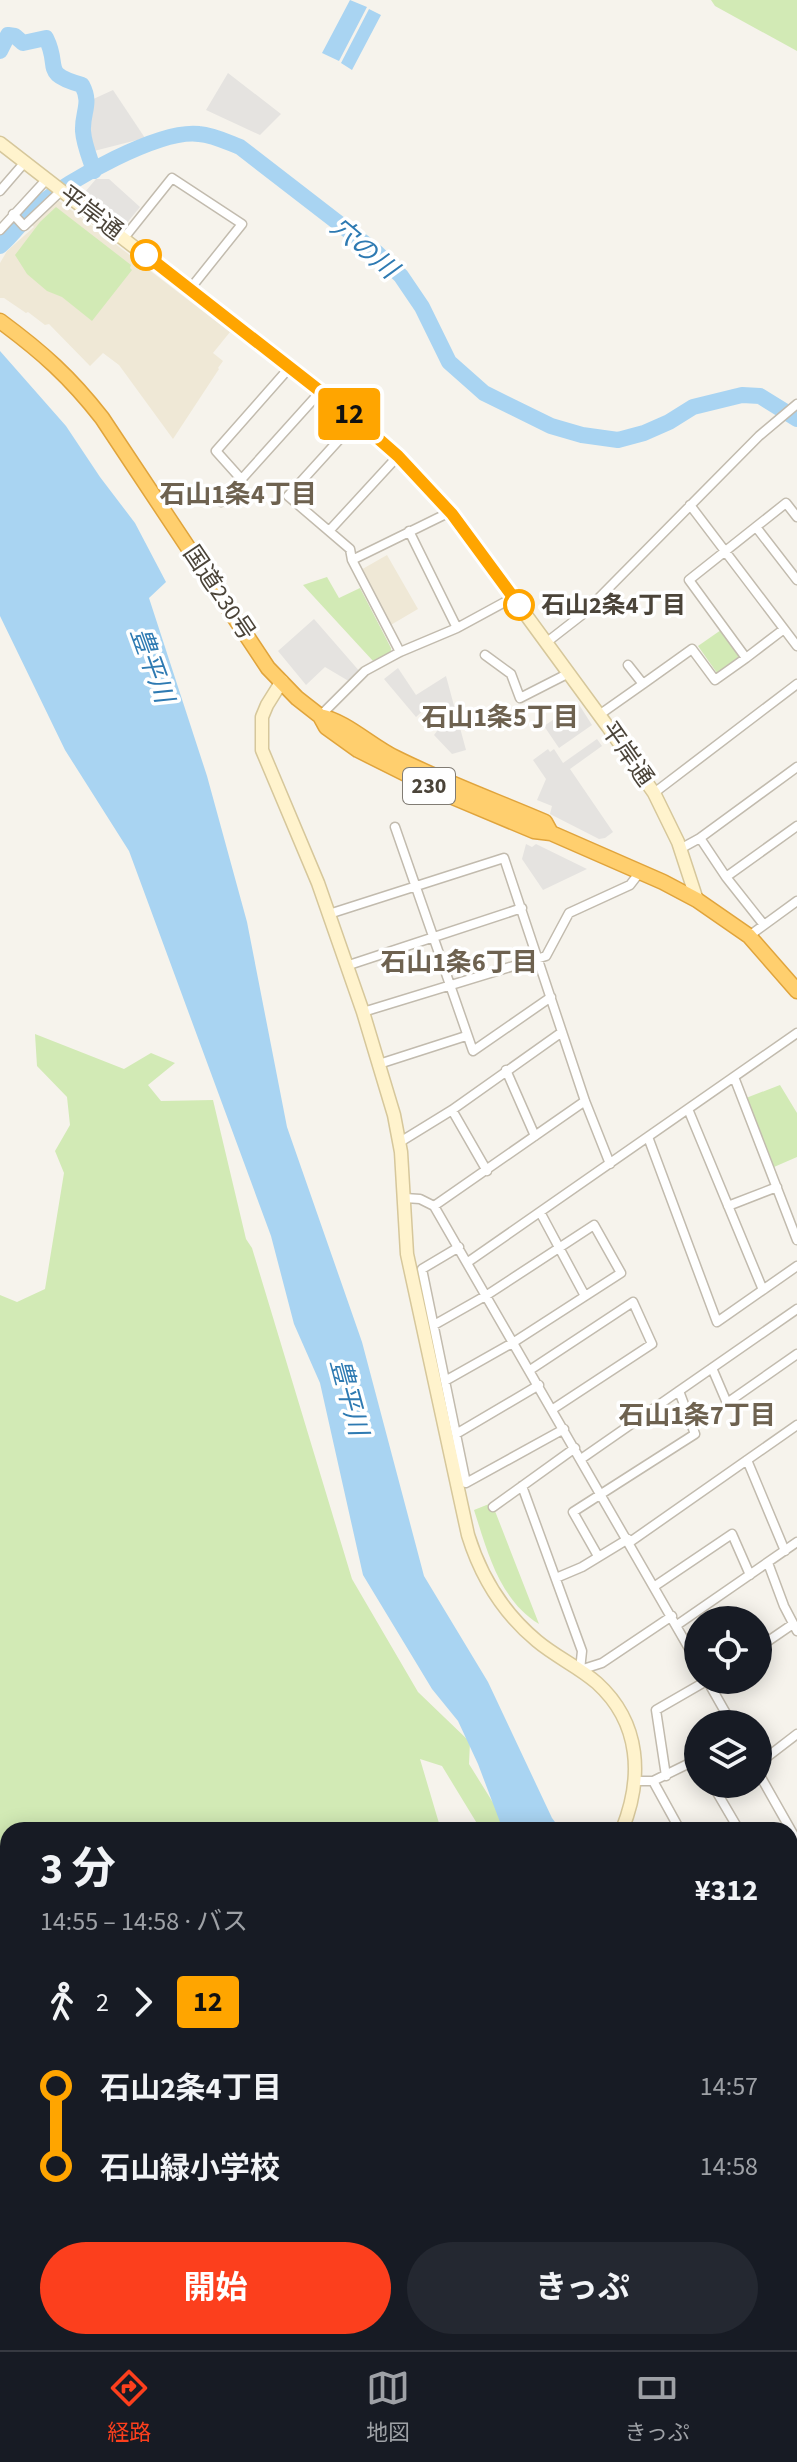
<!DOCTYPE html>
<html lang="ja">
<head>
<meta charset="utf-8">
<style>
  :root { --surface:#171b24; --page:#242831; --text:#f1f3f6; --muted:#9ea1a6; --line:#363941; --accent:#fc3f1d }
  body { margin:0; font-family:"Source Sans 3","Noto Sans JP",sans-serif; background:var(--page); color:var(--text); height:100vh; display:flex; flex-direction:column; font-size:30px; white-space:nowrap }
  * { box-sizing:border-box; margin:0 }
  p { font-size:26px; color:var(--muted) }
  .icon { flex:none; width:44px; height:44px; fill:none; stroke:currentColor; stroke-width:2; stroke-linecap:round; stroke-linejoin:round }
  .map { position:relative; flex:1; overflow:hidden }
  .panel { position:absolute; left:0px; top:1822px; width:798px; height:528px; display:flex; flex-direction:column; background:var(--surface); border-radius:24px 24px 0 0; box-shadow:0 4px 20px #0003 }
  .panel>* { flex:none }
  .badge { padding:0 16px; border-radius:6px; font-size:28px; line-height:52px }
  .controls { position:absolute; left:684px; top:1606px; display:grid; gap:16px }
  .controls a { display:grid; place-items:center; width:88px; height:88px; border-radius:50%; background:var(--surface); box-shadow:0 4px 20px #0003; font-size:40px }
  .map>.badge { position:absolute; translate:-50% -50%; box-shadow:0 0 0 4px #fff }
  .legs { display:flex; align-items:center; gap:12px; height:88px; padding:0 40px; font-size:26px }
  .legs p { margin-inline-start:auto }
  .summary { display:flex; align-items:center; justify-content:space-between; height:136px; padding:0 40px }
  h1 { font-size:44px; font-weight:700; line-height:60px }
  .action { display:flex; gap:16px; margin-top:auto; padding:16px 40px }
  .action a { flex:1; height:92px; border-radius:48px; background:var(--accent); color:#fff; font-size:32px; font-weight:700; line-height:92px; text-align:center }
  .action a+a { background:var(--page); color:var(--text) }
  ul { padding:0 40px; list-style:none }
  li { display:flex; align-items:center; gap:28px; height:80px; font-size:30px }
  li i { display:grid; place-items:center; width:12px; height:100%; margin:0 10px; background:currentColor }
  li i::after { content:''; width:20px; height:20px; margin:-10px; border:6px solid; border-radius:50%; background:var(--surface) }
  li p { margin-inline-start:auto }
  li:first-child i { background:linear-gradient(#0000 50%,currentColor 0) }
  li:last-child i { background:linear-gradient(currentColor 50%,#0000 0) }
  .tabs { display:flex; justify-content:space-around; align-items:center; height:112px; border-top:2px solid var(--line); background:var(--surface); font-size:22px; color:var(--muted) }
  .tabs a { display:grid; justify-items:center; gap:4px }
  .tabs .current { color:var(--accent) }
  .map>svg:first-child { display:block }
</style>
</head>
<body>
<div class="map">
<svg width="797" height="2350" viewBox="0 0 797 2350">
  <rect width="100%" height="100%" fill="#f6f3ec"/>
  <path fill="#efe8d6" d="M58,200L230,332L213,353L223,361L218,368L219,369L173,439L119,365L103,353L90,366L49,324L45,325L28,312L26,313L4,298H0V263L7,251L34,227L32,225Z
    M387,555L418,609L389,626L359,571Z"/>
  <path fill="#d2eab5" d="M711,0H797V51L715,6Z
    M56,207L131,265L130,268L132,270L92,321L62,297L47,291L27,274L15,255L40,222Z
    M327,577L339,598L360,588L391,648V652L373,661L303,585Z
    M721,630L740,656L717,673L698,646Z
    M35,1034L124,1069L151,1053L175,1063L148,1085L161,1101L213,1100L246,1239L252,1248L352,1579L418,1692L470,1742L469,1764L510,1830H481L442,1766L420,1759L441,1830H8V2342H706L711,2350H0V1295L17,1302L45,1289L64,1173L55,1151L70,1125L67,1097L37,1066Z
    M780,1085L797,1113V1157L774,1167L746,1098Z
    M489,1504L495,1511L539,1624C499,1599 488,1553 474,1510Z"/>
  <path fill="#e5e3e0" d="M228,73L281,114L260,135L206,110Z
    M113,90L145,138L94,151L87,139L85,126L89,101Z
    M96,179H109L140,207L126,224L85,192Z
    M314,619L361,673L352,683L325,667L306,685L278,651Z
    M398,668L416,695L446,676L466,750L452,754L434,735L437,731L430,707L426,708L416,717L384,679Z
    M578,703L592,725L559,748L544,726Z
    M597,739L602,746L570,769L613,832L605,838L599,839L550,814L552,806L537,800L546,779L533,760L548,749L550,752L554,749L563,763Z
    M526,844L532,847L536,844L587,869L543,890L522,859Z"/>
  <path fill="#a9d4f2" d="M350,0L367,7L339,61L322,53Z
    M369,9L381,15L352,70L341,63Z
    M0,351L66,426L100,477L135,523L166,582L149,598L207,776L247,922L287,1127L362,1342L424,1576L488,1682L552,1818L561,1830H503L478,1764L458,1721L432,1689L363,1575L320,1383L294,1324L271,1236L129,851L65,750L0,616Z"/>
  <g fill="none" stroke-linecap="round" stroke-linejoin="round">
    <path stroke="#a9d4f2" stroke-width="3" d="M790,1999L797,1998"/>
    <path stroke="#a9d4f2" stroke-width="16" d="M0,51L8,35L15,36L23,43L46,38C61,68 40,73 82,85C92,104 82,112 83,131C84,145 90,158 94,171
      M0,246C14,234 24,218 38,206C68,180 160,129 199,134C213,135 227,142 240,147L376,252L401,276L422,307L449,362L484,393L551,426L582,435L618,440L644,433L669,422L693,407L742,395L760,396L797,419"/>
    <defs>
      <path id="street" d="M0,191L25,162
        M13,214L24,226L62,190
        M0,230L46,180
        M124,238L172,178L242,224L190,289
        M357,420L288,496L350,549L352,560L400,652
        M242,480L216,451L290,367
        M221,502L320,392
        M690,505L797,646
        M756,527L797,580
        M329,531L398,456
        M352,560L450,512
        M457,628L514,597
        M784,629L746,658L689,580L786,503L797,517
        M547,642L583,614L759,436L797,404
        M485,655L511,674L520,698L569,673
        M643,684L692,649L715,680L746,658
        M599,715L643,684L628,665
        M320,716L365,671L400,652L457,628L409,531
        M654,793L797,684
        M395,827L473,1051L551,997
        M700,838L797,767
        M680,849L700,838L726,877L764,925
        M726,877L797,826
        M329,914L504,858L585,1101L610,1164
        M749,936L797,901
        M346,966L522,908
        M363,1012L546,956L569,913L630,885L640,872
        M379,1064L466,1036
        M506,1070L535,1136
        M734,1077L797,1240
        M688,1109L763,1290
        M452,1110L487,1171
        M648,1137L717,1322L797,1266
        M400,1142L452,1110L562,1032
        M405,1198L420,1199L434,1206L698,1664
        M434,1206L585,1101
        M728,1206L777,1187
        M540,1212L585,1296
        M459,1247L422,1269L466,1483L564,1429
        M468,1262L797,1033
        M434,1325L487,1295L594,1225L621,1273L514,1342L445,1381
        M712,1368L727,1403L797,1354
        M530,1370L633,1302L652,1344L553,1409
        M456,1434L539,1385
        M581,1459L797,1309
        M747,1460L785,1551
        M522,1486L582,1651L580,1670L602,1663L672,1616
        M493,1507L575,1448
        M630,1542L797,1425
        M598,1556L573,1512L695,1434L679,1391
        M768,1563L784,1606L797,1631
        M556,1578L582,1567L628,1539
        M655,1586L732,1534L750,1575
        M677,1625L797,1542
        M758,1648L793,1624
        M707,1680L732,1724
        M758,1764L797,1734
        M758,1772L797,1841
        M666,1776L656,1710L708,1680
        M636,1781H653L698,1759
        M653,1781L680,1830
        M712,1784L739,1830
        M790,1856L797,1854
        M790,1912L797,1909"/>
      <path id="secondary" d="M0,143L357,420L398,456L452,514L608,727L654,793L678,842L697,900
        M282,681L267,705L262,717V750L318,883L363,1012L394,1115L401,1152L407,1254L468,1535C481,1577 502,1612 537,1641C556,1657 579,1667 597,1683C641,1723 643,1778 622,1830
        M773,2342L776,2350"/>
      <path id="highway" d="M0,321C42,352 70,377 102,418L268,668L297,698L320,716L326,727L358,750L448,795L534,831L551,833L663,882L697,900L749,936L797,991
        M320,716C346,721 371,746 396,758C444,782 496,801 545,822L551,833"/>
    </defs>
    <use href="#street" stroke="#c2bbae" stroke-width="11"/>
    <use href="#secondary" stroke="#d6c79b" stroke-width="15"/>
    <use href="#highway" stroke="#e0a43c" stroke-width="17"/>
    <use href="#street" stroke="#fff" stroke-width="8"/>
    <use href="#secondary" stroke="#fff3cd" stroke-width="12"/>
    <use href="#highway" stroke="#ffcf6e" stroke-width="14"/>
  </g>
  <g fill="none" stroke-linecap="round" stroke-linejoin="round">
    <defs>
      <path id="line-1" d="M146,255L357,420L398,456L452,514L519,605"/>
    </defs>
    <use href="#line-1" stroke="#fff" stroke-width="18"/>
    <use href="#line-1" stroke="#ffa500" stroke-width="12"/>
  </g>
  <g fill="#fff" stroke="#ffa500" stroke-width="4">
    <circle cx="146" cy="255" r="14"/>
    <circle cx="519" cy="605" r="14"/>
  </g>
  <g text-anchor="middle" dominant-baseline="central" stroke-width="7" stroke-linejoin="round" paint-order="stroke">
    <rect fill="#fff" stroke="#817c74" stroke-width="2" x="403" y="768" width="52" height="36" rx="6"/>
    <g font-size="22" font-weight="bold" fill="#4b4439">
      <text x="429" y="786">230</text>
    </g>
    <g font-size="24" fill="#4b4439" stroke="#fff">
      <text transform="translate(91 213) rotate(37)">平岸通</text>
      <text transform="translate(219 593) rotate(56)">国道230号</text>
      <text transform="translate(627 754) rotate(55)">平岸通</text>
    </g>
    <g font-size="24" font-weight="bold" fill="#4b4439" stroke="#fff" text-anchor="start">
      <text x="541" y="605">石山2条4丁目</text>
    </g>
    <g font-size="26" font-style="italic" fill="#2e7ab2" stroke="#fff">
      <text transform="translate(364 248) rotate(40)">穴の川</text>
      <text transform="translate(152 665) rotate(70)">豊平川</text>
      <text transform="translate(349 1397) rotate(75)">豊平川</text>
    </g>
    <g font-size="26" font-weight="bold" fill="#6e6250" stroke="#fff">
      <text x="238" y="494">石山1条4丁目</text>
      <text x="500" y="717">石山1条5丁目</text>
      <text x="459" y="962">石山1条6丁目</text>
      <text x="697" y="1415">石山1条7丁目</text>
    </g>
  </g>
</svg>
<div class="controls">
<a><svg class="icon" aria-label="locate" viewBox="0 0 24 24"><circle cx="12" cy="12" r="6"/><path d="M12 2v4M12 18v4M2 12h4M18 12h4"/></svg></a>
<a><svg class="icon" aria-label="layers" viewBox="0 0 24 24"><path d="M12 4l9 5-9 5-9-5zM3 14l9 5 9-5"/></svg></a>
</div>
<b class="badge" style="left:349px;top:414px;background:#ffa500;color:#111">12</b>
<section class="panel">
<div class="summary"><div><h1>3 分</h1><p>14:55 – 14:58 · バス</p></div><b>¥312</b></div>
<div class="legs"><svg class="icon" aria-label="walk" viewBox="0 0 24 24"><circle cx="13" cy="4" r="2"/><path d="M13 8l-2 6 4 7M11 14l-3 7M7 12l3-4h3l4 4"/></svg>2<svg class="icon" aria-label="forward" viewBox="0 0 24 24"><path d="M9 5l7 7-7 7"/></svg><b class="badge" style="background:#ffa500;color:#111">12</b></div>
<ul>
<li><i style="color:#ffa500"></i><b>石山2条4丁目</b><p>14:57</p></li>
<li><i style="color:#ffa500"></i><b>石山緑小学校</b><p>14:58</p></li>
</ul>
<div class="action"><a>開始</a><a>きっぷ</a></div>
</section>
</div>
<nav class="tabs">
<a class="current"><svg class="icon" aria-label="directions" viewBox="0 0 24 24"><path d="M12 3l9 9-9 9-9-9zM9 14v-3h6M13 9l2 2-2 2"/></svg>経路</a>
<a><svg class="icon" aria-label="map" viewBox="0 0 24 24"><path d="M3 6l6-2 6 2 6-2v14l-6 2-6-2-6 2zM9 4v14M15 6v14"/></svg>地図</a>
<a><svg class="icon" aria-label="tickets" viewBox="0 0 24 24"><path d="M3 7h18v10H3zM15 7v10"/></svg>きっぷ</a>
</nav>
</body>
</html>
